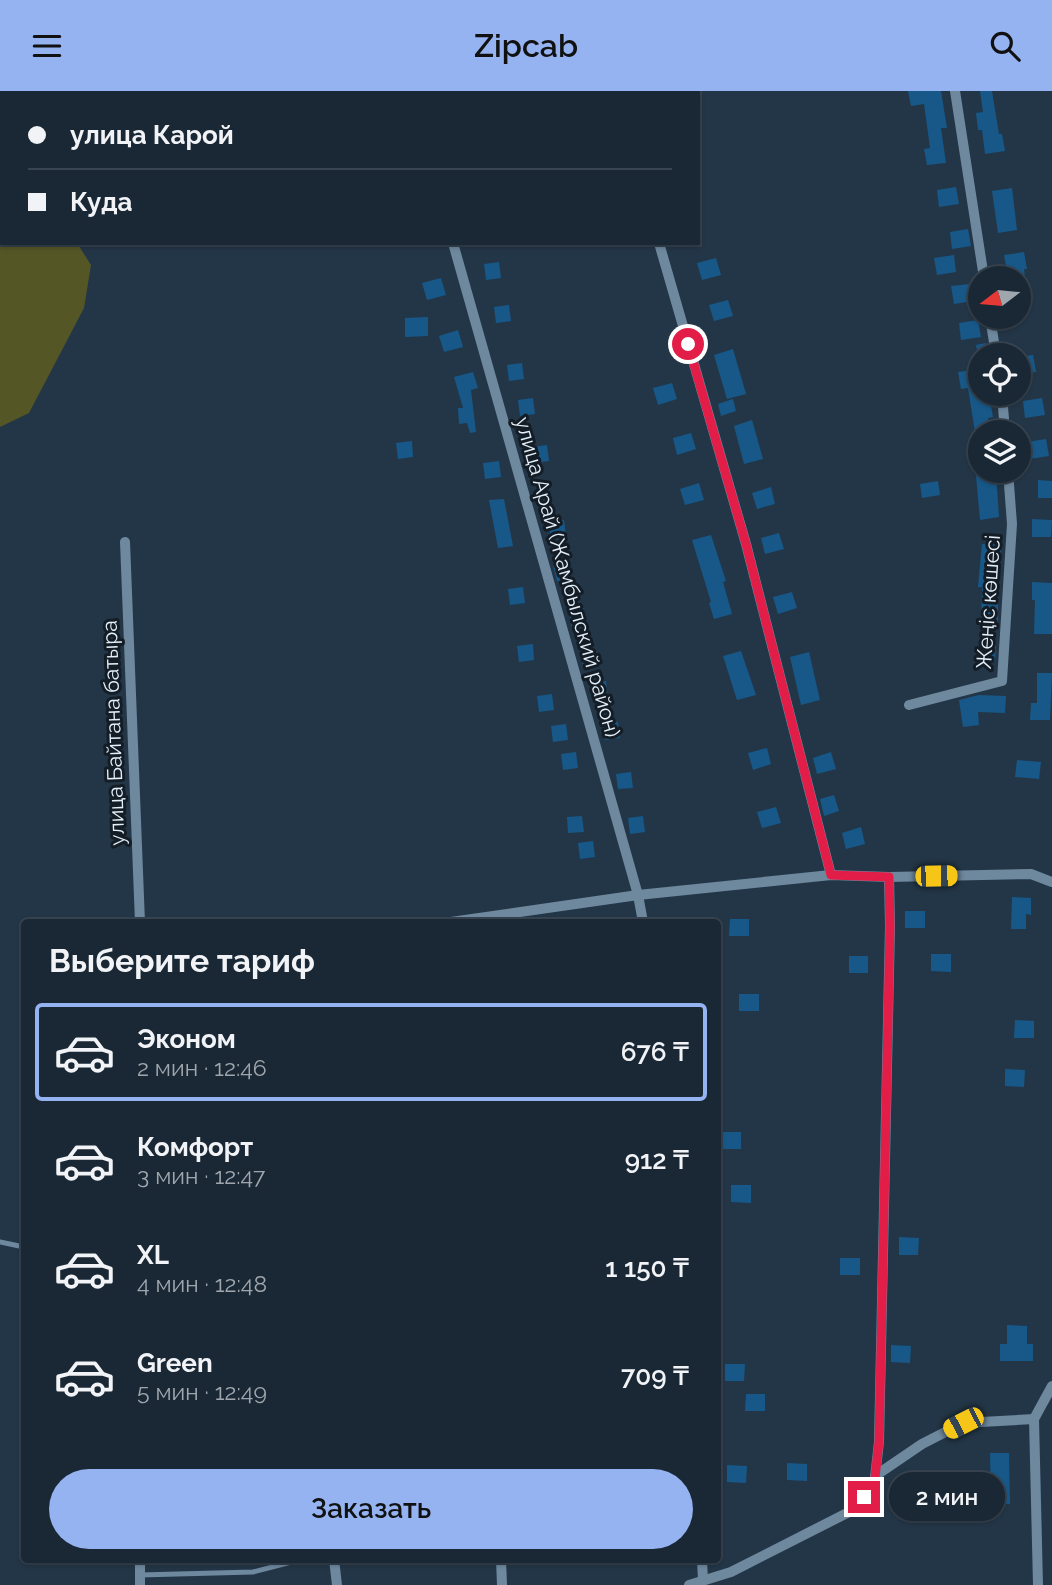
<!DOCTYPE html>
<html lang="ru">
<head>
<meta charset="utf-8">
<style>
	body { margin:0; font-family:Raleway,sans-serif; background:#273441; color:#f1f3f6; height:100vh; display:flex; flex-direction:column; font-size:26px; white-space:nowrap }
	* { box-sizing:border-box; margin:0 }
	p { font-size:23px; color:#9fa6ad }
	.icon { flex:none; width:38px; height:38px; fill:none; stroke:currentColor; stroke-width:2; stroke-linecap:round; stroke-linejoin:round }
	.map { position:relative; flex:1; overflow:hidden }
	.side { position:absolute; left:21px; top:828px; width:700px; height:644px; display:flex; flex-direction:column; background:#1a2835; border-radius:7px; box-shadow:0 2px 5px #0004,0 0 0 2px #384450 }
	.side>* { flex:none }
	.banner { position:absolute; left:0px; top:0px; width:700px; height:154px; box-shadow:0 2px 5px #0004,0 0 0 2px #384450; display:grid; align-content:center; height:154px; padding:0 28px; background:#1a2835 }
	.needle { width:46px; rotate:254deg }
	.buttons { position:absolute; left:968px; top:175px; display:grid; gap:14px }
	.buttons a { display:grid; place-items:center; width:63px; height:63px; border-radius:50%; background:#1a2835; box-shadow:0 2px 5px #0004,0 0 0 2px #384450; font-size:35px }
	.end { position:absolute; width:32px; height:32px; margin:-16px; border:9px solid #e11d48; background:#fff; box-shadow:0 0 0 4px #fff }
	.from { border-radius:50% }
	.bubble { position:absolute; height:49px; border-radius:24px; background:#1a2835; box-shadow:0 2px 5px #0004,0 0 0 2px #384450; font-size:23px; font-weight:600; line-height:49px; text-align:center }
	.car { position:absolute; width:21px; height:42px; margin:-21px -10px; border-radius:9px; box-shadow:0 0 5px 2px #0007; background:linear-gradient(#f5c518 24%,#345 0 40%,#f5c518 0 76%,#345 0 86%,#f5c518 0) }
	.banner b { display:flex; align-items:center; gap:24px; height:66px; font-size:26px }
	.banner b+b { border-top:2px solid #384450 }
	.banner i { width:18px; height:18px; background:#f1f3f6 }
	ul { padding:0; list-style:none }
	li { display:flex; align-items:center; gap:21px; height:98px; margin:0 14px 10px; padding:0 14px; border:4px solid transparent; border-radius:7px }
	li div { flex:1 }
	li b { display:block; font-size:26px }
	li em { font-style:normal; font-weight:600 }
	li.selected { border-color:#95b2f1 }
	li>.icon { width:63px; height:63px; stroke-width:1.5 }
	h2 { padding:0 28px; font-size:32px; line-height:84px }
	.button { display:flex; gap:14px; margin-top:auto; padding:14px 28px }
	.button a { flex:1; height:80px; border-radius:42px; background:#95b2f1; color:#111; font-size:28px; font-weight:600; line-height:80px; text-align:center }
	header { display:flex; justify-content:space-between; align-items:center; height:91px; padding:0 28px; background:#95b2f1; color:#111; font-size:32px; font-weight:600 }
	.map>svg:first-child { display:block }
	.green { fill:#545626 }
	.building { fill:#175888 }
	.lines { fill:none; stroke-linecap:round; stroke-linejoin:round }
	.lane { stroke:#6e889e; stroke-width:5 }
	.street { stroke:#6e889e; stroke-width:10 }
	.route { stroke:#e11d48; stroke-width:9 }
	.labels { text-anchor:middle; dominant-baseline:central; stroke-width:6; stroke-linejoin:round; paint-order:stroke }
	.street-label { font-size:21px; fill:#e3effa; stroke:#141d25 }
</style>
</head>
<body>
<header><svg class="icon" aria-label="menu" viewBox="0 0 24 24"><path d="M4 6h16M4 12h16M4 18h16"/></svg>Zipcab<svg class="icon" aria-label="search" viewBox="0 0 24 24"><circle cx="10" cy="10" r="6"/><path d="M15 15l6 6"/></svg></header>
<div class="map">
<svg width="1052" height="1494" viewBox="0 0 1052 1494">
	<rect width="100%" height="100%" fill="#233647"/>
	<polygon class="green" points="0,68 2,152 77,152 91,174 84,217 29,322 0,336"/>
	<g class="building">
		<polygon points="908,0 941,0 947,37 941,37 946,72 927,74 924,58 930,57 924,13 911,15"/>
		<polygon points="980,0 992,0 999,43 1002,43 1005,60 985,63 982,39 978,39 976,22 983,21"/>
		<polygon points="956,96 959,113 939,116 937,99"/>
		<polygon points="1012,97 1017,139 998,142 992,100"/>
		<polygon points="968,138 971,155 952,158 950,141"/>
		<polygon points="1024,161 1027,178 1024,178 1025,187 1008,187 1004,164"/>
		<polygon points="954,164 956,181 937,184 934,167"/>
		<polygon points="716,167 721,184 702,189 697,172"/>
		<polygon points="499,171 501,187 486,189 484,173"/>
		<polygon points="441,187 446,204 427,209 422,192"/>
		<polygon points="970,193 973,210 954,213 951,195"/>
		<polygon points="728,209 733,225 714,230 709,214"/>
		<polygon points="509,214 511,230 496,232 494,216"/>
		<polygon points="428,226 428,245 405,246 405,227"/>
		<polygon points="978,229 981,246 961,249 959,232"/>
		<polygon points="458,239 463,256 444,261 439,245"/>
		<polygon points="986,252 988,264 978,264 976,254"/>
		<polygon points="733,258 746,303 727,308 714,264"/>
		<polygon points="1033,264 1036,281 1018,283 1018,266"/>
		<polygon points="522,272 524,288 509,290 507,274"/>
		<polygon points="980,278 980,311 990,309 993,326 988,327 990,341 975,341 968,297 961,298 958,281"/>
		<polygon points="473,281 478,297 471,299 476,341 470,342 467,332 459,333 458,317 463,317 454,286"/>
		<polygon points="672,292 677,308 658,314 653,297"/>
		<polygon points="533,307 535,323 520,325 518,309"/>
		<polygon points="1042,307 1045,324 1025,327 1023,310"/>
		<polygon points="733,308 736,320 721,325 718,313"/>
		<polygon points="752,329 763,368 744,373 734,335"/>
		<polygon points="691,342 696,358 677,364 673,347"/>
		<polygon points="1046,348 1049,365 1029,368 1027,351"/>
		<polygon points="412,350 413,366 398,368 396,352"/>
		<polygon points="547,354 549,370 534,372 532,356"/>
		<polygon points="499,370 501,386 485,388 483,372"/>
		<polygon points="996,382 999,426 980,429 976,385"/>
		<polygon points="1038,389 1052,390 1052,407 1038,407"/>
		<polygon points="938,390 940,404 922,407 920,393"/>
		<polygon points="699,392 704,409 685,414 680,398"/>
		<polygon points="771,396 775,413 757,418 752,402"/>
		<polygon points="504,408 513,455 498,457 489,409"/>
		<polygon points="1032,428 1052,429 1051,446 1032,446"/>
		<polygon points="564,429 566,445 550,446 549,430"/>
		<polygon points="779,442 784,458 765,463 761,447"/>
		<polygon points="711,444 726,490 723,491 732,523 714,528 709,512 711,511 692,449"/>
		<polygon points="982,453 1001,454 1001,471 998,471 998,531 981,531 982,496 978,496"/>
		<polygon points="567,473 569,489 557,490 553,475"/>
		<polygon points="1032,491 1052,492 1052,543 1034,543 1035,509 1032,509"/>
		<polygon points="523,496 525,512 510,514 508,498"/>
		<polygon points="792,501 797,517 778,523 773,506"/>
		<polygon points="584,517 586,533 571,535 569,519"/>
		<polygon points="533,553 534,569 519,571 517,555"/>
		<polygon points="981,553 996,553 995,570 981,570"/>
		<polygon points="596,560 598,576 583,577 581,561"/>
		<polygon points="741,560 756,604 737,609 723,565"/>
		<polygon points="809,561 820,609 801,614 790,566"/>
		<polygon points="1037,582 1052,582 1050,629 1030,629 1031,612 1037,612"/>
		<polygon points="606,590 608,606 593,608 591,592"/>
		<polygon points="552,603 554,619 539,621 537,605"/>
		<polygon points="979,604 1006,605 1005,622 978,621 979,634 963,636 959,609"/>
		<polygon points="618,631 620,647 605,649 603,633"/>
		<polygon points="566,633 568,649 553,651 551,635"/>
		<polygon points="767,657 771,673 753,679 748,662"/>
		<polygon points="576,661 578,677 563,679 561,663"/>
		<polygon points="831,661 836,678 817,683 813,667"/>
		<polygon points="1017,669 1041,671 1039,688 1015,686"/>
		<polygon points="631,681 633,697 618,698 616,683"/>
		<polygon points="834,704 839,720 824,725 820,708"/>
		<polygon points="776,716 781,732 762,737 757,721"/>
		<polygon points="582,725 584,741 568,742 567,726"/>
		<polygon points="643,725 645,741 630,743 628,727"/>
		<polygon points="861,736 865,753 846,758 842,742"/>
		<polygon points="593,750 595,766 580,768 578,752"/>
		<polygon points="1012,806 1031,807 1031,824 1026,823 1026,838 1011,838"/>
		<rect x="905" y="820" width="20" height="17"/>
		<polygon points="730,828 749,828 749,845 729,845"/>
		<polygon points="931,863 951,863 951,881 931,880"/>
		<rect x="849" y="865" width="19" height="17"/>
		<rect x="739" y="903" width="20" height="17"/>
		<polygon points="1015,929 1034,930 1034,947 1014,947"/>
		<polygon points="1005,978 1025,979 1024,996 1005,995"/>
		<rect x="721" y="1041" width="20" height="17"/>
		<polygon points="731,1094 751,1094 751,1112 731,1111"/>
		<polygon points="899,1146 919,1147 918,1164 899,1164"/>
		<rect x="840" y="1167" width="20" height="17"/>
		<polygon points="1007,1234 1027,1235 1027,1253 1033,1253 1033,1270 1000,1270 1000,1253 1007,1253"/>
		<polygon points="891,1254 911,1255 910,1272 891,1271"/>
		<polygon points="725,1273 745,1273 744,1290 725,1290"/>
		<polygon points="746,1303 765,1303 765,1320 745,1320"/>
		<polygon points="990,1362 1009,1362 1010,1413 991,1413"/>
		<polygon points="787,1372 807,1373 807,1390 787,1389"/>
		<polygon points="727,1374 747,1375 746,1392 727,1391"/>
	</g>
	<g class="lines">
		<g class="lane">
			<polyline points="113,0 113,2"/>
			<polyline points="0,1151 24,1156"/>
			<polyline points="140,1484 253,1481 303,1468"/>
		</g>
		<g class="street">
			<polyline points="614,0 615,2"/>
			<polyline points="955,0 984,187"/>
			<polyline points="588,2 596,0"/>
			<polyline points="453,152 638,804 643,831"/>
			<polyline points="659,152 746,453 831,784"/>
			<polyline points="990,226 996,264"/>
			<polyline points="1002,303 1005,341"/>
			<polyline points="125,451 140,831"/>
			<polyline points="909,614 1002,590 1012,433 1008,380"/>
			<polyline points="451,831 638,804 831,784 889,786 1031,783 1052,791"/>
			<polyline points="875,1385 922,1353 963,1332 1034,1328"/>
			<polyline points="334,1468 337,1494"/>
			<polyline points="501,1468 502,1494"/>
			<polyline points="702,1468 703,1490"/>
			<polyline points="140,1494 140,1468"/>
			<polyline points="689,1494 731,1481 855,1418 874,1395 879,1351 890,835 889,786"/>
			<polyline points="1038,1494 1034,1328 1052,1295"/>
		</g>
	</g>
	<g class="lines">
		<polyline class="route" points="688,253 746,453 831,784 889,786 890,835 879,1351 874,1395 864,1406"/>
	</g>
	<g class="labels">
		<g class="street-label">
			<text transform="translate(568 486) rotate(74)">улица Арай (Жамбылский район)</text>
			<text transform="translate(988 511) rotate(-86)">Жеңіс көшесі</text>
			<text transform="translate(113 642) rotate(-92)">улица Байтана батыра</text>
		</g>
	</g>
</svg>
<div class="buttons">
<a><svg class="needle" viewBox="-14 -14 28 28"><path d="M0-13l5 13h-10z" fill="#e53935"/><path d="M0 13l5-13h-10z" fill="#9fa6ad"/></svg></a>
<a><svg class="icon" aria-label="locate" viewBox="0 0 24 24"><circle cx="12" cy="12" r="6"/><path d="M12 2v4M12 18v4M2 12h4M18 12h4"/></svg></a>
<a><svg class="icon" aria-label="layers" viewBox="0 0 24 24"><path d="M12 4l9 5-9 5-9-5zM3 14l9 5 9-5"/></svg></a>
</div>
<i class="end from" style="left:688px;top:253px"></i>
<i class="end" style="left:864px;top:1406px"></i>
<div class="bubble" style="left:889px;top:1381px;width:116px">2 мин</div>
<i class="car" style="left:936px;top:785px;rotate:89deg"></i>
<i class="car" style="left:963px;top:1332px;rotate:243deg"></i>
<div class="banner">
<b><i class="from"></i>улица Карой</b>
<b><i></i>Куда</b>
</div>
<section class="side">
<h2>Выберите тариф</h2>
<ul>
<li class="selected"><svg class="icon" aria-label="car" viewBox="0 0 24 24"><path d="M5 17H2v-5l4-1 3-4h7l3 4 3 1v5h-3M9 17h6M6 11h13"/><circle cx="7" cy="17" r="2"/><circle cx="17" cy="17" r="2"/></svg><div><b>Эконом</b><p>2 мин · 12:46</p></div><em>676 ₸</em></li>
<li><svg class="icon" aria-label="car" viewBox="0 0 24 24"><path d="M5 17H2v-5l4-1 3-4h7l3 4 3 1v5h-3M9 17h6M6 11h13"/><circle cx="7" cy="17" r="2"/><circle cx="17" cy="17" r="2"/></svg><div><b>Комфорт</b><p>3 мин · 12:47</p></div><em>912 ₸</em></li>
<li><svg class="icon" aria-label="car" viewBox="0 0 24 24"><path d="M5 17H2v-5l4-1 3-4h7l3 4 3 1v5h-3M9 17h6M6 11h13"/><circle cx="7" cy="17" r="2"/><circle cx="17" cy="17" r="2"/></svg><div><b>XL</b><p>4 мин · 12:48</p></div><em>1 150 ₸</em></li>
<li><svg class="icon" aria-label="car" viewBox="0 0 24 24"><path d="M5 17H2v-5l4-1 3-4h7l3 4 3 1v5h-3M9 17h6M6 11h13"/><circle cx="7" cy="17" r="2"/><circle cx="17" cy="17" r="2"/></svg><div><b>Green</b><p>5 мин · 12:49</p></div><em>709 ₸</em></li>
</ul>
<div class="button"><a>Заказать</a></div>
</section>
</div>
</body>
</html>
